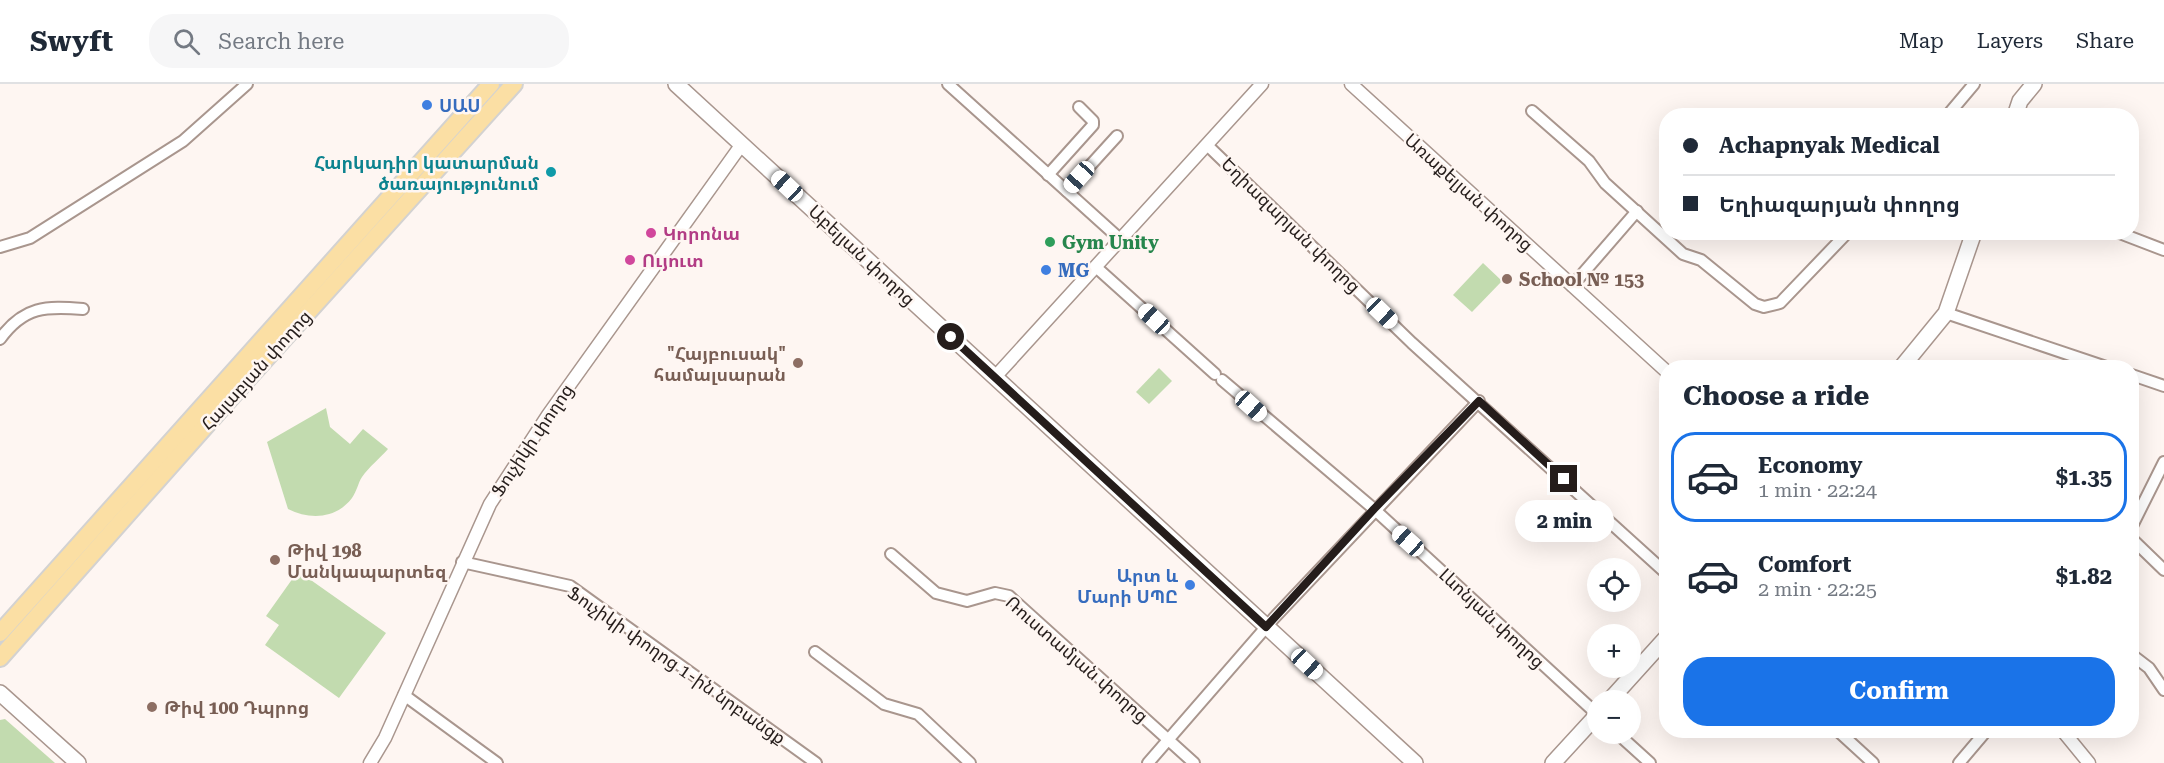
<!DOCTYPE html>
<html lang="en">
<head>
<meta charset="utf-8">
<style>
	body { margin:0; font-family:"Roboto Serif","Noto Sans Armenian",serif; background:#f6f6f7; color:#1f2937; height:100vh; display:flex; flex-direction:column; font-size:22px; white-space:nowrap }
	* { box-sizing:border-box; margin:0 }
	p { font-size:20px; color:#747a83 }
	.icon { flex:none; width:33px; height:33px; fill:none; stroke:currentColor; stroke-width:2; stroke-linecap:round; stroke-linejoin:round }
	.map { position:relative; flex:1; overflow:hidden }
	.details { position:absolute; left:1659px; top:276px; width:480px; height:378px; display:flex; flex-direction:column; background:#fff; border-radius:24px; box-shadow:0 6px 24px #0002 }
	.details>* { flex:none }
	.guide { position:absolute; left:1659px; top:24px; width:480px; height:132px; border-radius:24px; box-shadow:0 6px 24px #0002; display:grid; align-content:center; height:132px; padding:0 24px; background:#fff }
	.controls { position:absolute; left:1587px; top:474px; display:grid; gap:12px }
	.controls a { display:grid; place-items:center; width:54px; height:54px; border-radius:50%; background:#fff; box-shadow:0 6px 24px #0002; font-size:30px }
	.end { position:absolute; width:27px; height:27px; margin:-14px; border:8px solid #251d1b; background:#fff; box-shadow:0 0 0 3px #fff }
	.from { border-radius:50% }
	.bubble { position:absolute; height:42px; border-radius:21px; background:#fff; box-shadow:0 6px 24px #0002; font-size:20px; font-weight:700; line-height:42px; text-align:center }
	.car { position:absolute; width:18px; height:36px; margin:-18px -9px; border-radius:8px; box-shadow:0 0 4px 2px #0007; background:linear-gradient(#fff 24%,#345 0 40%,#fff 0 76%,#345 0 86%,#fff 0) }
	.guide b { display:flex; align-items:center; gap:21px; height:57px; font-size:22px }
	.guide b+b { border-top:2px solid #e0e1e3 }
	.guide i { width:15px; height:15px; background:#1f2937 }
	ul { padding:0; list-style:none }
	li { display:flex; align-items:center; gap:18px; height:90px; margin:0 12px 9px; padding:0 12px; border:3px solid transparent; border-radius:24px }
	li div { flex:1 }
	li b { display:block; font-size:22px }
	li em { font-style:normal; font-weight:700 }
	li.selected { border-color:#1a73e8 }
	li>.icon { width:54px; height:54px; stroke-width:1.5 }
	h2 { padding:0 24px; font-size:27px; line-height:72px }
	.button { display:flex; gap:12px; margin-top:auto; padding:12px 24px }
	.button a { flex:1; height:69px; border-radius:24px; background:#1a73e8; color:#fff; font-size:24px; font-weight:700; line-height:69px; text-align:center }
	header { display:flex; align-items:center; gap:36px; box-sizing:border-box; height:84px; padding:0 30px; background:#fff; border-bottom:2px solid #e0e1e3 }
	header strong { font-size:28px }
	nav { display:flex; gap:33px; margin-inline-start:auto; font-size:21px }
	.search { width:420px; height:54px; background:#f6f6f7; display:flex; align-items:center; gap:15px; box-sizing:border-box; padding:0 21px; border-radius:24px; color:#747a83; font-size:22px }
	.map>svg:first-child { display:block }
	.green { fill:#c2dbaf }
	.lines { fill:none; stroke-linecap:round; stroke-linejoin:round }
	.minor-casing { stroke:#a9968e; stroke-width:14 }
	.tertiary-casing { stroke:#a9968e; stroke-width:15 }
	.secondary-casing { stroke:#a9968e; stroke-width:18 }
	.primary-casing { stroke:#d3d2d1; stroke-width:20 }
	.minor { stroke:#fff; stroke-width:10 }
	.tertiary { stroke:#fff; stroke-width:12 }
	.secondary { stroke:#fff; stroke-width:15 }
	.primary { stroke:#fbdfa4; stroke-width:16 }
	.route { stroke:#251d1b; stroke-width:8 }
	.shop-dot { fill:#3f7fe0; stroke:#fef6f2; stroke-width:2 }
	.culture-dot { fill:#0f9aa8; stroke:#fef6f2; stroke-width:2 }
	.hotel-dot { fill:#d1479c; stroke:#fef6f2; stroke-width:2 }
	.leisure-dot { fill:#2e9e5b; stroke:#fef6f2; stroke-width:2 }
	.education-dot { fill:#8d6e63; stroke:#fef6f2; stroke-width:2 }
	.labels { text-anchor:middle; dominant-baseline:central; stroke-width:5; stroke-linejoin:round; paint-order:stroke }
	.shop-label { font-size:18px; font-weight:bold; fill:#366cbe; stroke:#fef6f2; text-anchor:start }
	.culture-label { font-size:18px; font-weight:bold; fill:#0d838f; stroke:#fef6f2; text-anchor:end }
	.street-label { font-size:18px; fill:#251d1b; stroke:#fef6f2 }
	.hotel-label { font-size:18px; font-weight:bold; fill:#b23c85; stroke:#fef6f2; text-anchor:start }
	.leisure-label { font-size:18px; font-weight:bold; fill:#27864d; stroke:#fef6f2; text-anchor:start }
	.education-label { font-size:18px; font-weight:bold; fill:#785e54; stroke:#fef6f2; text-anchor:start }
</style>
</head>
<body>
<header>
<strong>Swyft</strong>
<div class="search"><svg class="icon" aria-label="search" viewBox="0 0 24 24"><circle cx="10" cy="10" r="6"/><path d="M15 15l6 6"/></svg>Search here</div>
<nav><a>Map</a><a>Layers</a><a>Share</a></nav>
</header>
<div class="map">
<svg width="2164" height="679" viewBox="0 0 2164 679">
	<rect width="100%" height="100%" fill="#fef6f2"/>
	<g class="green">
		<polygon points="1483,179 1502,197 1472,228 1453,211"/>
		<polygon points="1159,284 1172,297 1149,320 1136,308"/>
		<path d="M326,324l4,19 20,17 13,-15 25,20c-8,9 -19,18 -26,28 -4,6 -5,14 -10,21 -16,21 -42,22 -64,11l-21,-67z"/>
		<polygon points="298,487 386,549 339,614 265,561 279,541 266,532"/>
		<polygon points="5,635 55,679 0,679 0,636"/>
	</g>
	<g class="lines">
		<defs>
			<g id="minor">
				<polyline points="948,0 1121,156"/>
				<polyline points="1532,27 1589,77 1605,99 1683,170 1701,176 1755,220 1764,223 1780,219 1848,148"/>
				<polyline points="1947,32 1974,0"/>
				<polyline points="1207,61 1412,259 1666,489"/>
				<polyline points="1048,91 1093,41 1093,37 1079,23"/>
				<polyline points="1067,107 1117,52"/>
				<polyline points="2117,148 2164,166"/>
				<polyline points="0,163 30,154 183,57 247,0"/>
				<polyline points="1097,184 1215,290"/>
				<polyline points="1572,202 1637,127"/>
				<polyline points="1946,229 2109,284"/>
				<path d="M0,255c24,-33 46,-33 83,-30"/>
				<polyline points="2132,291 2164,302"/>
				<polyline points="1222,296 1374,425 1598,631"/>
				<polyline points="2132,442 2164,378"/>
				<polyline points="2132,455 2164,486"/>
				<polyline points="891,470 936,509 967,517 995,509 1009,512 1194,679"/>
				<polyline points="462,478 570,502 816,679"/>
				<polyline points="815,568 884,620 918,630 970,679"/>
				<polyline points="2132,571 2149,584 2164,606"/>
				<polyline points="404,611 497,679"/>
				<polyline points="1837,646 1873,679"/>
				<polyline points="1618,650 1650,679"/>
				<polyline points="1148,679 1274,534 1479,317"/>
				<polyline points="1959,679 1987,646"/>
			</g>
			<g id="tertiary">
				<polyline points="1351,0 1666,287"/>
				<polyline points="995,293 1262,0"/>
				<polyline points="2062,646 2089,679"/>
				<polyline points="370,679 385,654 490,420 548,331 742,60"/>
			</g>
			<g id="secondary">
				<polyline points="676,0 1415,679"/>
				<polyline points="2015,32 2020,17 2034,0"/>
				<polyline points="1901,284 1946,229 1974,148"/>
				<polyline points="0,609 78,679"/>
				<polyline points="1610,616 1666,554"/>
				<polyline points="1553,679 1598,630"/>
			</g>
			<g id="primary">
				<polyline points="0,549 491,0"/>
				<polyline points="0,574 225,320 514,0"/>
			</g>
		</defs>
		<use href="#minor" class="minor-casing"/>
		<use href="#tertiary" class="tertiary-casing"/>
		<use href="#secondary" class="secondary-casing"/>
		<use href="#primary" class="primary-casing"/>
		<use href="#minor" class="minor"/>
		<use href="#tertiary" class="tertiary"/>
		<use href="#secondary" class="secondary"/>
		<use href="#primary" class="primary"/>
	</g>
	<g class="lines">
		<polyline class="route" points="951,253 1266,543 1374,425 1479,317 1564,395"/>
	</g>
	<g class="shop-dot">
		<circle cx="427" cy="21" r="6"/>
		<circle cx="1046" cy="186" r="6"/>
		<circle cx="1190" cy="501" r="6"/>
	</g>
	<circle class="culture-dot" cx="551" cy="88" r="6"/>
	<g class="hotel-dot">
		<circle cx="651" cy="149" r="6"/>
		<circle cx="630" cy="176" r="6"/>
	</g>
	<circle class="leisure-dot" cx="1050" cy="158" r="6"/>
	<g class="education-dot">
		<circle cx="1507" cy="195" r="6"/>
		<circle cx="798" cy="279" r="6"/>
		<circle cx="275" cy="476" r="6"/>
		<circle cx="152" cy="623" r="6"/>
	</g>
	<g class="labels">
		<g class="shop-label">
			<text x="439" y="21">ՍԱՍ</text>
			<text x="1058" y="186">MG</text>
			<text x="1178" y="491" text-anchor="end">Արտ և<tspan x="1178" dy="21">Մարի ՍՊԸ</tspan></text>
		</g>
		<g class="culture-label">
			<text x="539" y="78">Հարկադիր կատարման<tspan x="539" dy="21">ծառայությունում</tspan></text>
		</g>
		<g class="street-label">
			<text transform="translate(1469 108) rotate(42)">Առաքելյան փողոց</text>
			<text transform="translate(1291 141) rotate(44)">Եղիազարյան փողոց</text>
			<text transform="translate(862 171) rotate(43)">Աբելյան փողոց</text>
			<text transform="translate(256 286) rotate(-48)">Հալաբյան փողոց</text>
			<text transform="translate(532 356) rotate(-56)">Ֆուչիկի փողոց</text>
			<text transform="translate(1492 534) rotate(43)">Լևոնյան փողոց</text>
			<text transform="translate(1077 575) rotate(41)">Ռուստամյան փողոց</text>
			<text transform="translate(677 581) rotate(35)">Ֆուչիկի փողոց 1-ին նրբանցք</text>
		</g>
		<g class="hotel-label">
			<text x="663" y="149">Կորոնա</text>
			<text x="642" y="176">Ույուտ</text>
		</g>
		<g class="leisure-label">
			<text x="1062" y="158">Gym Unity</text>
		</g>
		<g class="education-label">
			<text x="1519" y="195">School № 153</text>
			<text x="786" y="269" text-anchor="end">"Հայբուսակ"<tspan x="786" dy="21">համալսարան</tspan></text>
			<text x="287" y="466">Թիվ 198<tspan x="287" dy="21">Մանկապարտեզ</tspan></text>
			<text x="164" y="623">Թիվ 100 Դպրոց</text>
		</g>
	</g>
</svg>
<div class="controls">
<a><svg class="icon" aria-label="locate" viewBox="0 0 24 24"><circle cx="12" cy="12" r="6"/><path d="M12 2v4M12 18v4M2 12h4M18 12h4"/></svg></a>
<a>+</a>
<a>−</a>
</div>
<i class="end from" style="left:951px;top:253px"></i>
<i class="end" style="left:1564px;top:395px"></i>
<div class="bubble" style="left:1515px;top:416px;width:99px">2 min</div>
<i class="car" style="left:1079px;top:93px;rotate:222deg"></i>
<i class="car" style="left:787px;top:102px;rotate:313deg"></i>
<i class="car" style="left:1382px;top:229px;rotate:134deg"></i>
<i class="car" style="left:1154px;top:235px;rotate:313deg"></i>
<i class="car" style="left:1251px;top:322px;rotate:132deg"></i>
<i class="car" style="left:1408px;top:457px;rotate:312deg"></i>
<i class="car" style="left:1307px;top:580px;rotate:133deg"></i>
<div class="guide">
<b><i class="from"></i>Achapnyak Medical</b>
<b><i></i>Եղիազարյան փողոց</b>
</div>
<section class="details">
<h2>Choose a ride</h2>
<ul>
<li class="selected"><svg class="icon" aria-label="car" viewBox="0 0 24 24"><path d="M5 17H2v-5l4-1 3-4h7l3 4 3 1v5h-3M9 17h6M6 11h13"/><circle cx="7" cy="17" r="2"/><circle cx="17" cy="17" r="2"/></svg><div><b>Economy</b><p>1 min · 22:24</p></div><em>$1.35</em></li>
<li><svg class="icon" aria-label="car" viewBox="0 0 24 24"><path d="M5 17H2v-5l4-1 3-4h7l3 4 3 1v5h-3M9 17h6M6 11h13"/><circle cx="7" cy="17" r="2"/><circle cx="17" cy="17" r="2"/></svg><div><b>Comfort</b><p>2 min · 22:25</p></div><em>$1.82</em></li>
</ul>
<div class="button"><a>Confirm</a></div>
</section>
</div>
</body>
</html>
